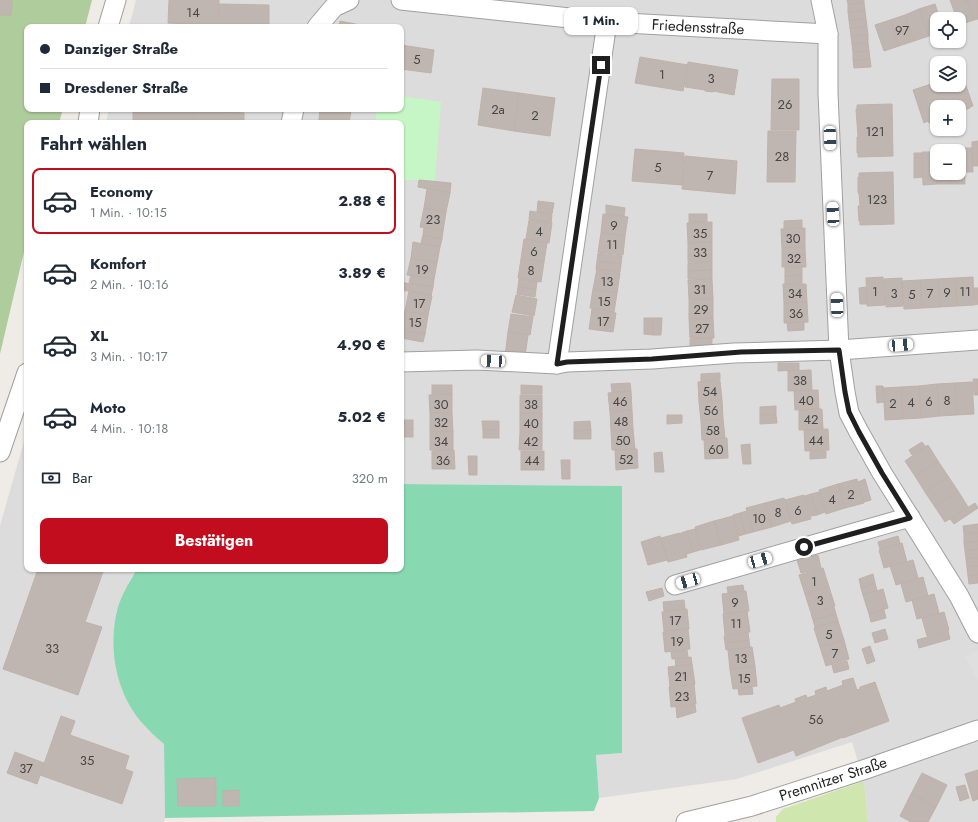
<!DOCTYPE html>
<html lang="de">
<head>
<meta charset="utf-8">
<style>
	body { margin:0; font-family:Jost,sans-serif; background:#f2f2f3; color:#1f2937; height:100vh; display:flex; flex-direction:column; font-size:15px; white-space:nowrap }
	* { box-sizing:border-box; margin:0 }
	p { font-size:13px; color:#747a83 }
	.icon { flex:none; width:22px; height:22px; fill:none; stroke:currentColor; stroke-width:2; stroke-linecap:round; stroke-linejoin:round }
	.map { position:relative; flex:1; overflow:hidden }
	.side { position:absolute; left:24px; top:120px; width:380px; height:452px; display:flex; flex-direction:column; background:#fff; border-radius:8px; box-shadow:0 1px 3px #0004 }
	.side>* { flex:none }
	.banner { position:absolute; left:24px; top:24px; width:380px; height:88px; border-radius:8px; box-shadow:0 1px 3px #0004; display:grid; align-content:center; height:88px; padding:0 16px; background:#fff }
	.buttons { position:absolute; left:930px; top:12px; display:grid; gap:8px }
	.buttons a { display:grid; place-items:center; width:36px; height:36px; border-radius:8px; background:#fff; box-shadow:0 1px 3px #0004; font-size:20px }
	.end { position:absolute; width:18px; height:18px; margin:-9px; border:5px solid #1f1f1f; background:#fff; box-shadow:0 0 0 2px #fff }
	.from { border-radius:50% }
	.bubble { position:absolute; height:28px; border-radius:8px; background:#fff; box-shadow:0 1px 3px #0004; font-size:13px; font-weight:700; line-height:28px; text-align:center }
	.car { position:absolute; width:12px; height:24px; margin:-12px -6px; border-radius:5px; box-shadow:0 0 3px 1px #0007; background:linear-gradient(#fff 24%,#345 0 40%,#fff 0 76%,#345 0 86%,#fff 0) }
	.banner b { display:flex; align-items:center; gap:14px; height:38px; font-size:15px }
	.banner b+b { border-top:1px solid #e0e1e3 }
	.banner i { width:10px; height:10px; background:#1f2937 }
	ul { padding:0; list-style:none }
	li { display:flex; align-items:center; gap:12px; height:66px; margin:0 8px 6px; padding:0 8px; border:2px solid transparent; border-radius:8px }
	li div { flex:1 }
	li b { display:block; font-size:15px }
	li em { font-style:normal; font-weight:700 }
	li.active { border-color:#c10d1e }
	li>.icon { width:36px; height:36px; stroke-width:1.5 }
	h2 { padding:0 16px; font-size:18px; line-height:48px }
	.pay { display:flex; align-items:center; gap:10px; height:44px; padding:0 16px; font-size:15px }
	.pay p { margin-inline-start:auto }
	.cta { display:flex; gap:8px; margin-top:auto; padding:8px 16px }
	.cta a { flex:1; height:46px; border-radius:8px; background:#c10d1e; color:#fff; font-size:16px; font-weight:700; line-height:46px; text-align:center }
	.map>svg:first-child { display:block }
	.residential { fill:#dddcdc; fill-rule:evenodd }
	.grass { fill:#cfe6af }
	.forest { fill:#afcc9d }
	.park { fill:#c6f6c5 }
	.pitch { fill:#88d9b2 }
	.parking { fill:#dfdfdf }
	.building { fill:#bfb6b2; stroke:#c0b1a9 }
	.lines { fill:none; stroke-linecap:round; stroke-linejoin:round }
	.minor-casing { stroke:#a0a0a0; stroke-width:21 }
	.minor { stroke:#fff; stroke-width:19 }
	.route { stroke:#1f1f1f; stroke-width:5 }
	.labels { text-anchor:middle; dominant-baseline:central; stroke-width:3.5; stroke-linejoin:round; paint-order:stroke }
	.number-label { font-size:13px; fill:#474544 }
	.street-label { font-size:15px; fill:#1f1f1f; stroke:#fff }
</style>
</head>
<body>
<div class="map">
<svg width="978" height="822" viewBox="0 0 978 822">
	<rect width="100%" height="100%" fill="#efebe6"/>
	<g class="residential">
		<path d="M136,0h842v822h-110l-4,-41 -12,-39 -115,37 -138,19 -3,-43 26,-2v-267l-221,-2v-361h-295l3,-14h292v-82h-272zM937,19h22v22h-22zM937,63h22v22h-22zM937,107h22v22h-22zM937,151h22v22h-22z"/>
		<polygon points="27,431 27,569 137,569 128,583 143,724 154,735 164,744 165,818 164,822 0,822 0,526"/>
	</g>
	<polygon class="grass" points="864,781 868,822 776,822 776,817 783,809"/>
	<polygon class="forest" points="0,0 92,0 85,27 27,27 27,109 63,109 59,123 27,123 27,239 0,354"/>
	<polygon class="park" points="401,96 441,102 435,180 401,180 401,123 375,123 377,109 401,109"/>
	<path class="pitch" d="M401,484l221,2v267l-26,2 3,43 -5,13 -429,7 -1,-74c-7,-6 -14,-12 -20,-19 -28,-30 -37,-78 -26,-118 4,-13 12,-26 19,-38h264z"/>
	<polygon class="parking" points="977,650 978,652 978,680 965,657"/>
	<g class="building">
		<polygon points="0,0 12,0 11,15 0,15"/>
		<polygon points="169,0 219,0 218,25 168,23"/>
		<polygon points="847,0 864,0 864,3 848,4"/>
		<polygon points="950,0 967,0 974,20 959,25 959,19 957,19"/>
		<polygon points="967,0 978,0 978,19 974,20"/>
		<polygon points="864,3 865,11 848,12 848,4"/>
		<polygon points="219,4 269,5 269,27 219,27"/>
		<polygon points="935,4 940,19 937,19 937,33 929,36 919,9"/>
		<polygon points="919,9 929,36 914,41 905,15"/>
		<polygon points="865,11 866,19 849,20 848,12"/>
		<polygon points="905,15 914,41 899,46 890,20"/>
		<polygon points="866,19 867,27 850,28 849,20"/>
		<polygon points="890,20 899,46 884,51 875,25"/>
		<polygon points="340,21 370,27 339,27"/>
		<polygon points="867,27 868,35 851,36 850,28"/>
		<polygon points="868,35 868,43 852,44 851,36"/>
		<polygon points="868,43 869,51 853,52 852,44"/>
		<polygon points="401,45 434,50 431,73 401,69"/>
		<polygon points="869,51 870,59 853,60 853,52"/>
		<polygon points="640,57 688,65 683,91 635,83"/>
		<polygon points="870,59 871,67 854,68 853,60"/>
		<polygon points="688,62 738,70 734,95 713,91 713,92 705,91 705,90 685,87"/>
		<polygon points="962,74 973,106 970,107 970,108 959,112 959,107 937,107 937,120 929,123 928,121 924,123 913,90 937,82 937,85 959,85 959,75"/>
		<polygon points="772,79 799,79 799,130 771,130"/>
		<polygon points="483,88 519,93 514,131 478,125"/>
		<polygon points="519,93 555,98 550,136 514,131"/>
		<polygon points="892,104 893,156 858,157 858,153 857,153 857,137 858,137 856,109 857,109 857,105"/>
		<polygon points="133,109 194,109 193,123 133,123"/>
		<polygon points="320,109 339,109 351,111 349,123 339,123 319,120"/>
		<polygon points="194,110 244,113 244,123 194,123"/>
		<polygon points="768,131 796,131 795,182 767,182"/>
		<polygon points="978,141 978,166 972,166 972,142"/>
		<polygon points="963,148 972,148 973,172 965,172"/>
		<polygon points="635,149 684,153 682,185 632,181"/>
		<polygon points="950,151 964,151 965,184 951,184 950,173 959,173 959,151"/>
		<polygon points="922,152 936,152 937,184 923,185"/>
		<polygon points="936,152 937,152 937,173 950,173 951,184 937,184"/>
		<polygon points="914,153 922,153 923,177 914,178"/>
		<polygon points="685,156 737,161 735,194 682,189"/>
		<polygon points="893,172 894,224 860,225 860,221 859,221 858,206 860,206 859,193 858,193 858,177 859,177 859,173"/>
		<polygon points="419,180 451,183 450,193 418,187"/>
		<polygon points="427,189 450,193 446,212 424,208"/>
		<polygon points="538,201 554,203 552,214 537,212"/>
		<polygon points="606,205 625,208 624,216 606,214"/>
		<polygon points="424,208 446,212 443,231 420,227"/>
		<polygon points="530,211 552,215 551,223 529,219"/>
		<polygon points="603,214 628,217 625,236 601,233"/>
		<rect x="689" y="214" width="18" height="8"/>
		<polygon points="529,220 552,223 549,243 526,239"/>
		<polygon points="802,220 802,228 784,229 784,221"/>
		<polygon points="712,222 712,242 688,243 687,223"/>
		<polygon points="424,227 443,231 442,239 423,235"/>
		<polygon points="805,228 805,248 782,248 781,229"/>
		<polygon points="601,233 625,236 623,255 598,252"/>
		<polygon points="423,235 442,239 440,247 421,243"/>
		<polygon points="524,239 547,243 544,262 521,259"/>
		<polygon points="413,242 440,247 437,263 411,258"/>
		<polygon points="712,242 712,262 688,262 688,243"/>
		<polygon points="782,248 805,248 806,267 782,267"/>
		<polygon points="598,253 622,256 621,264 597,261"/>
		<polygon points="411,258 437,263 434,279 407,275"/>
		<polygon points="521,259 544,262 541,282 518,278"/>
		<polygon points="597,261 621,264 620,272 596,269"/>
		<polygon points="712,262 712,270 688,271 688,263"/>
		<polygon points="785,267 802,267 802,275 785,276"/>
		<polygon points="597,269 620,273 617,293 593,289"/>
		<polygon points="712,270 712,279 688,279 688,271"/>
		<polygon points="411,275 434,279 433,287 409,283"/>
		<polygon points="802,275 802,283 785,284 785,276"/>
		<polygon points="883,277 885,305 867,306 866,278"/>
		<polygon points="973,277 974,305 957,306 955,278"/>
		<polygon points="902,278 903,306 886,307 884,279"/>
		<polygon points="955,278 957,306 940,307 938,279"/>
		<polygon points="519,279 537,282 536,289 518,287"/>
		<polygon points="712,279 713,299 689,299 688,280"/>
		<polygon points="938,279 940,307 922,308 920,280"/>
		<polygon points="920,280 922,308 904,309 902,281"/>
		<polygon points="401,282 410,284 409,291 401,290"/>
		<polygon points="410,284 433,287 431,296 409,291"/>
		<polygon points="783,284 806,284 807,302 784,303"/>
		<polygon points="518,287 536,289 535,297 517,294"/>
		<polygon points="866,287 867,304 860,304 859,288"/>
		<polygon points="974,288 978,288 978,304 975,305"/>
		<polygon points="593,289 617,293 614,312 590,308"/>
		<polygon points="409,291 432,296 428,315 405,311"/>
		<polygon points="516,295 537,299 534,316 512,312"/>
		<polygon points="689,299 713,299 713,318 689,319"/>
		<polygon points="807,302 808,322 784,323 784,303"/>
		<polygon points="592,309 616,313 613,332 589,329"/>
		<polygon points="405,311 428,315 425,334 402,330"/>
		<polygon points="511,314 533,317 530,335 508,332"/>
		<polygon points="644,318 653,318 653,335 644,334"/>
		<polygon points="653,318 662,318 661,335 653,335"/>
		<polygon points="713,318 714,338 690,338 689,319"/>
		<polygon points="804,322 804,330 788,331 787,323"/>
		<polygon points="402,330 425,334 423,342 401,338"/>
		<polygon points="508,332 528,335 525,356 505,356"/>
		<polygon points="712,338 712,349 690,349 690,339"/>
		<polygon points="778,363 799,363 799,370 778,371"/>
		<polygon points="811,370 812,390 788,391 788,371"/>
		<polygon points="720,373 720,380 701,382 701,374"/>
		<polygon points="973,379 978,379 978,395 974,395"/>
		<polygon points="720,381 722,400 699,402 698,382"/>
		<polygon points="972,382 974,414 956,415 955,383"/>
		<polygon points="630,383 631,391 612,392 611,384"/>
		<polygon points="955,383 956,415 939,416 937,384"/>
		<polygon points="937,384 939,416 921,418 919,386"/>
		<rect x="432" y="385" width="20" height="9"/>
		<polygon points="521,385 542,386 542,394 521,394"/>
		<polygon points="876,386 883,386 884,402 877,403"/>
		<polygon points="919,386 921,418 903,419 901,387"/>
		<polygon points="901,387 903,419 885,420 883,388"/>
		<polygon points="818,390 819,409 795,410 794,391"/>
		<polygon points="631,391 632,410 610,412 608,393"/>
		<polygon points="452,394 452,413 430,413 429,395"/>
		<polygon points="520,395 542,395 542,414 520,413"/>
		<polygon points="722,400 723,419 701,421 699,402"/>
		<polygon points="776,406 776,415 760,415 760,407"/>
		<polygon points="822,409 823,429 799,430 799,410"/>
		<polygon points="632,410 633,429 611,431 610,412"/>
		<polygon points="430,413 452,413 453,432 430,432"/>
		<polygon points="520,413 542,414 542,432 520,432"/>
		<polygon points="667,415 682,415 682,423 667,424"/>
		<polygon points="760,415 776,415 777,423 760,424"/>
		<polygon points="723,419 725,438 702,440 701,421"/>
		<rect x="401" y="420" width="12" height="9"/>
		<polygon points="482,421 499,421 499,430 483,430"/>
		<polygon points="590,421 591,430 574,431 574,422"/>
		<rect x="401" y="429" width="12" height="8"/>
		<polygon points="633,429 635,449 612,450 611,431"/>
		<polygon points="828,429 829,450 805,451 804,430"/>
		<rect x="483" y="430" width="16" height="8"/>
		<polygon points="591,430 591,439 574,439 574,431"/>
		<rect x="430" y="432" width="23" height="18"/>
		<polygon points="520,432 542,432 542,450 519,450"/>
		<polygon points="727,438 728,458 705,459 704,440"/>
		<polygon points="922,442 926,447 912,455 909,450"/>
		<polygon points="750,444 751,464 743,464 741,445"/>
		<polygon points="928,445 938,461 915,476 905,461"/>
		<polygon points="637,449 638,468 616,470 615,450"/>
		<polygon points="454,450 455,469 432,469 432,451"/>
		<rect x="521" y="451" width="23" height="19"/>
		<polygon points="810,451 826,451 826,458 810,459"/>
		<polygon points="662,452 664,472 655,472 654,453"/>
		<polygon points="468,456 477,456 477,475 469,475"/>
		<polygon points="561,460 570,460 570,479 562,479"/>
		<polygon points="938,461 948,476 925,492 915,476"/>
		<polygon points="948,476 958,491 935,507 925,492"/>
		<polygon points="857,479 864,503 845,508 838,484"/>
		<polygon points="865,479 871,500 864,502 858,482"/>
		<polygon points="838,484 845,508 826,514 819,490"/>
		<polygon points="958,491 968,507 945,522 935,507"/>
		<polygon points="819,492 825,512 817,515 811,494"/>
		<polygon points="811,494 817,515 811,516 805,496"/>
		<polygon points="804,495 811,519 792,524 785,500"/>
		<polygon points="784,498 791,521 772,527 765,503"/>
		<polygon points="765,503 772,527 753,532 746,508"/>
		<polygon points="975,503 978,508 954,524 950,519"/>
		<polygon points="747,511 753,532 745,534 740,513"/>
		<polygon points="740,513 745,534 739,536 733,515"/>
		<polygon points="733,516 739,540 721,545 714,521"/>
		<polygon points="714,521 721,545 701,550 695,527"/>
		<polygon points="978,524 978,533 964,534 963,526"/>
		<polygon points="695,529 700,550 693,552 687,531"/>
		<polygon points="687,531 693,552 687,554 681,533"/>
		<polygon points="680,533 687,557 668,562 661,538"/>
		<polygon points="978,533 978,541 964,543 964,534"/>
		<polygon points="660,536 667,560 648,565 641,542"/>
		<polygon points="898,536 900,543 880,549 878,542"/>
		<polygon points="978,541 978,549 965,551 964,543"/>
		<polygon points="902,543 907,562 884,568 879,550"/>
		<polygon points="978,549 978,558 966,559 965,551"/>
		<polygon points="818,555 821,568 801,573 797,560"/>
		<polygon points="978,558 978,566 967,567 966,559"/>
		<polygon points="913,560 918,578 896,585 890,566"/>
		<polygon points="978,566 978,575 968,576 967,567"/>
		<polygon points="823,568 829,587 805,594 799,575"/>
		<polygon points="38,569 104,569 85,622 102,627 78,695 3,669"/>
		<polygon points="873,574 875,583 861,588 859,579"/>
		<polygon points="978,575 978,583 969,584 968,576"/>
		<polygon points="923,577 928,596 906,602 901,584"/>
		<polygon points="875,583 877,591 863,595 861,588"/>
		<polygon points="743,585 744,591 728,593 727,587"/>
		<polygon points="829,587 835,606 811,613 805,594"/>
		<polygon points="662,588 664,596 649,601 646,592"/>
		<polygon points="883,589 888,608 869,614 863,595"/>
		<polygon points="746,591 749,611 724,614 722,594"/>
		<polygon points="934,594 939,613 917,619 912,600"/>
		<polygon points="684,600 685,609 664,611 663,602"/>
		<polygon points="834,607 836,614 813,620 811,614"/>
		<polygon points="687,609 689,629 664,631 662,612"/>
		<polygon points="884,610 886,618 871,622 869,614"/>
		<polygon points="747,611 750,632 725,635 723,614"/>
		<polygon points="944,612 949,630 927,636 922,618"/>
		<polygon points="836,614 838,621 815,627 813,620"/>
		<polygon points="838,621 844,640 820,647 814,628"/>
		<polygon points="688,629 690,649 665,652 663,632"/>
		<polygon points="885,629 888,639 875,643 872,633"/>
		<polygon points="948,631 950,639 919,648 917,640"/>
		<polygon points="748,633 749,640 725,643 724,636"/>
		<polygon points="749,640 750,647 726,650 725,643"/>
		<polygon points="844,640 849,659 826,666 820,647"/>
		<polygon points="870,646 875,661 867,664 862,649"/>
		<polygon points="752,647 755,666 730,670 728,650"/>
		<polygon points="687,650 688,657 672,659 671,652"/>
		<polygon points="691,657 692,664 676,666 675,659"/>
		<polygon points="847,661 849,669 834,673 832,665"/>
		<polygon points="692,664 695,684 670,687 668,667"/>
		<polygon points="755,666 757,686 733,689 730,670"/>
		<polygon points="853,678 857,690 860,689 860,687 875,682 889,721 843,738 843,737 796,756 794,750 758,763 742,718 779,705 780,708 796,702 795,699 806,695 807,698 816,695 815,691 826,687 827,691 843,685 842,681"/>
		<polygon points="694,684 696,704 671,707 669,687"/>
		<polygon points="752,687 753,694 739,695 738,689"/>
		<polygon points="695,705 696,712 677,718 676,707"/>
		<polygon points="61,716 75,721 70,735 129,756 125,769 133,772 122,804 40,775"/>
		<polygon points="15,752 44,763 37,784 7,773"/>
		<polygon points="978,770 978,799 973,801 965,774"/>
		<polygon points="922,773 947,785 936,807 911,794"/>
		<polygon points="216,778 216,806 178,806 177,779"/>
		<polygon points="965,785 969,798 960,801 956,787"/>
		<polygon points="239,790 239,806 223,806 223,791"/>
		<polygon points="911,794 936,807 928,822 911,822 900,816"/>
	</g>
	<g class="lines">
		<defs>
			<g id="minor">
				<polyline points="401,0 607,22 828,34"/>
				<polyline points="821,0 828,34 828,93 839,350 845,392 849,413 859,432 882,473 959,596 978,633"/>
				<polyline points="108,27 116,0"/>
				<polyline points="317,27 334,7 349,0"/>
				<polyline points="88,123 90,109"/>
				<polyline points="291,123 294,109"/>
				<polyline points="401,362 477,360 557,364 567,362 652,359 734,353 839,350 978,340"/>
				<polyline points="557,364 607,22"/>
				<polyline points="0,452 27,373"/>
				<polyline points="675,585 833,539 910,517"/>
				<polyline points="686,822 752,806 866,769 978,730"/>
			</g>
		</defs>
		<use href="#minor" class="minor-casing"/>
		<use href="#minor" class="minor"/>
	</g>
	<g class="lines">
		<polyline class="route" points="601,65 557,364 567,362 652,359 741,352 839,350 845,392 849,412 859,432 882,473 910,518 804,547"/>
	</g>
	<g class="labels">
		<g class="number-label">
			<text x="193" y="12">14</text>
			<text x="902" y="30">97</text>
			<text x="417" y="59">5</text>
			<text x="662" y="74">1</text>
			<text x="711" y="78">3</text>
			<text x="785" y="104">26</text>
			<text x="498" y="109">2a</text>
			<text x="535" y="115">2</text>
			<text x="875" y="131">121</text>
			<text x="782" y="156">28</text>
			<text x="658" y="167">5</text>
			<text x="710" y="175">7</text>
			<text x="877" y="199">123</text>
			<text x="433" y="219">23</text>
			<text x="614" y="225">9</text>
			<text x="539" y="231">4</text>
			<text x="700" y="233">35</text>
			<text x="793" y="238">30</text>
			<text x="612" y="244">11</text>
			<text x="534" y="251">6</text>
			<text x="700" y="252">33</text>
			<text x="794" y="258">32</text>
			<text x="422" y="269">19</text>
			<text x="531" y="270">8</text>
			<text x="607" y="281">13</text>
			<text x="700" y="289">31</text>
			<text x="875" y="291">1</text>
			<text x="965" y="291">11</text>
			<text x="947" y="292">9</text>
			<text x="795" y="293">34</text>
			<text x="894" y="293">3</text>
			<text x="930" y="293">7</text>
			<text x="912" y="294">5</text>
			<text x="604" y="301">15</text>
			<text x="419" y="303">17</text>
			<text x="701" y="309">29</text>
			<text x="796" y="313">36</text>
			<text x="603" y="321">17</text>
			<text x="415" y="322">15</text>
			<text x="702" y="328">27</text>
			<text x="800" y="380">38</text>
			<text x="710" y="391">54</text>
			<text x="806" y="400">40</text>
			<text x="947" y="400">8</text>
			<text x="620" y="401">46</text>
			<text x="929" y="401">6</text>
			<text x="911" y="402">4</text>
			<text x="893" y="403">2</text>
			<text x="441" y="404">30</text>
			<text x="531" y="404">38</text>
			<text x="711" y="410">56</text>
			<text x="811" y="419">42</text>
			<text x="621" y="421">48</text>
			<text x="441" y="422">32</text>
			<text x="531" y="423">40</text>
			<text x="713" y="430">58</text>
			<text x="623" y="440">50</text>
			<text x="816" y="440">44</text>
			<text x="441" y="441">34</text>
			<text x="531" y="441">42</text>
			<text x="716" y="449">60</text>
			<text x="626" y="459">52</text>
			<text x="443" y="460">36</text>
			<text x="532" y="460">44</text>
			<text x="851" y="494">2</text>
			<text x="832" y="499">4</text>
			<text x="798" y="510">6</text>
			<text x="778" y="512">8</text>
			<text x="759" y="518">10</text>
			<text x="814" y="581">1</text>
			<text x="820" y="600">3</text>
			<text x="735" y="602">9</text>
			<text x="675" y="620">17</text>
			<text x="736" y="623">11</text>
			<text x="829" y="634">5</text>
			<text x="677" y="641">19</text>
			<text x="52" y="648">33</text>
			<text x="835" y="653">7</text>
			<text x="741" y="658">13</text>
			<text x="681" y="676">21</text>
			<text x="744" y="678">15</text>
			<text x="682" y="696">23</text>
			<text x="816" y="719">56</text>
			<text x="87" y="760">35</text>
			<text x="26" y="768">37</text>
		</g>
		<g class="street-label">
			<text transform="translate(698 27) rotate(3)">Friedensstraße</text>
			<text transform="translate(833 779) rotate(-18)">Premnitzer Straße</text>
		</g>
	</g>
</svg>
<div class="buttons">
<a><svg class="icon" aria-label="locate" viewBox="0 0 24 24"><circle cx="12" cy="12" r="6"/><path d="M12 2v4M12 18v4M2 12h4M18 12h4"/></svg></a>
<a><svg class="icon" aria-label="layers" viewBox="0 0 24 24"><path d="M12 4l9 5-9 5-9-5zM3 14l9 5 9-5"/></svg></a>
<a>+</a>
<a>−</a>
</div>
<i class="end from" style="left:804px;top:547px"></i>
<i class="end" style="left:601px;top:65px"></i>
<div class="bubble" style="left:564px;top:7px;width:74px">1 Min.</div>
<i class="car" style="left:830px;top:138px;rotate:178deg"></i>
<i class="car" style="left:833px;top:214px;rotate:357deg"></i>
<i class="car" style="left:837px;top:305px;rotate:358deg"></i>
<i class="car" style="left:901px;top:345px;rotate:86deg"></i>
<i class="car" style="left:493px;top:361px;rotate:273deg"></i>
<i class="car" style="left:760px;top:560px;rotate:74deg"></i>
<i class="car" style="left:688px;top:581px;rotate:254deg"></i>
<div class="banner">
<b><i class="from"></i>Danziger Straße</b>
<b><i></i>Dresdener Straße</b>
</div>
<section class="side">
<h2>Fahrt wählen</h2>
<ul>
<li class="active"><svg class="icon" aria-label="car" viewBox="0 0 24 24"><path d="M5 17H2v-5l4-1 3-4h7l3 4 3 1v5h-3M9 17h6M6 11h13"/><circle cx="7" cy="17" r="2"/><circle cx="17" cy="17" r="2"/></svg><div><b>Economy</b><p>1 Min. · 10:15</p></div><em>2.88 €</em></li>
<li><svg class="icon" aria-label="car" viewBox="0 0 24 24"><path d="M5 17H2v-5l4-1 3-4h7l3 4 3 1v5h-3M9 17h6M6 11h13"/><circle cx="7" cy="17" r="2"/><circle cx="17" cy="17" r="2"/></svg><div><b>Komfort</b><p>2 Min. · 10:16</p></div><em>3.89 €</em></li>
<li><svg class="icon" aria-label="car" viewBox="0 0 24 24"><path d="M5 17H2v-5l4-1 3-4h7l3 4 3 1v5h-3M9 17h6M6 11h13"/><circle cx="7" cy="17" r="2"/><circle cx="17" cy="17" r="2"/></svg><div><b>XL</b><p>3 Min. · 10:17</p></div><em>4.90 €</em></li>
<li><svg class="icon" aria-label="car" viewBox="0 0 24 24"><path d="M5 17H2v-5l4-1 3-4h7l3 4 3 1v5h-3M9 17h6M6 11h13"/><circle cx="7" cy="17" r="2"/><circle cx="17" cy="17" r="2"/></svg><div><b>Moto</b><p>4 Min. · 10:18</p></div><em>5.02 €</em></li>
</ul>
<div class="pay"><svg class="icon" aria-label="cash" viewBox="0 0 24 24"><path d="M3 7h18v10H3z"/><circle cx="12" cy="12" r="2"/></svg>Bar<p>320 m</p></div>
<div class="cta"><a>Bestätigen</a></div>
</section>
</div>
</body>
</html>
